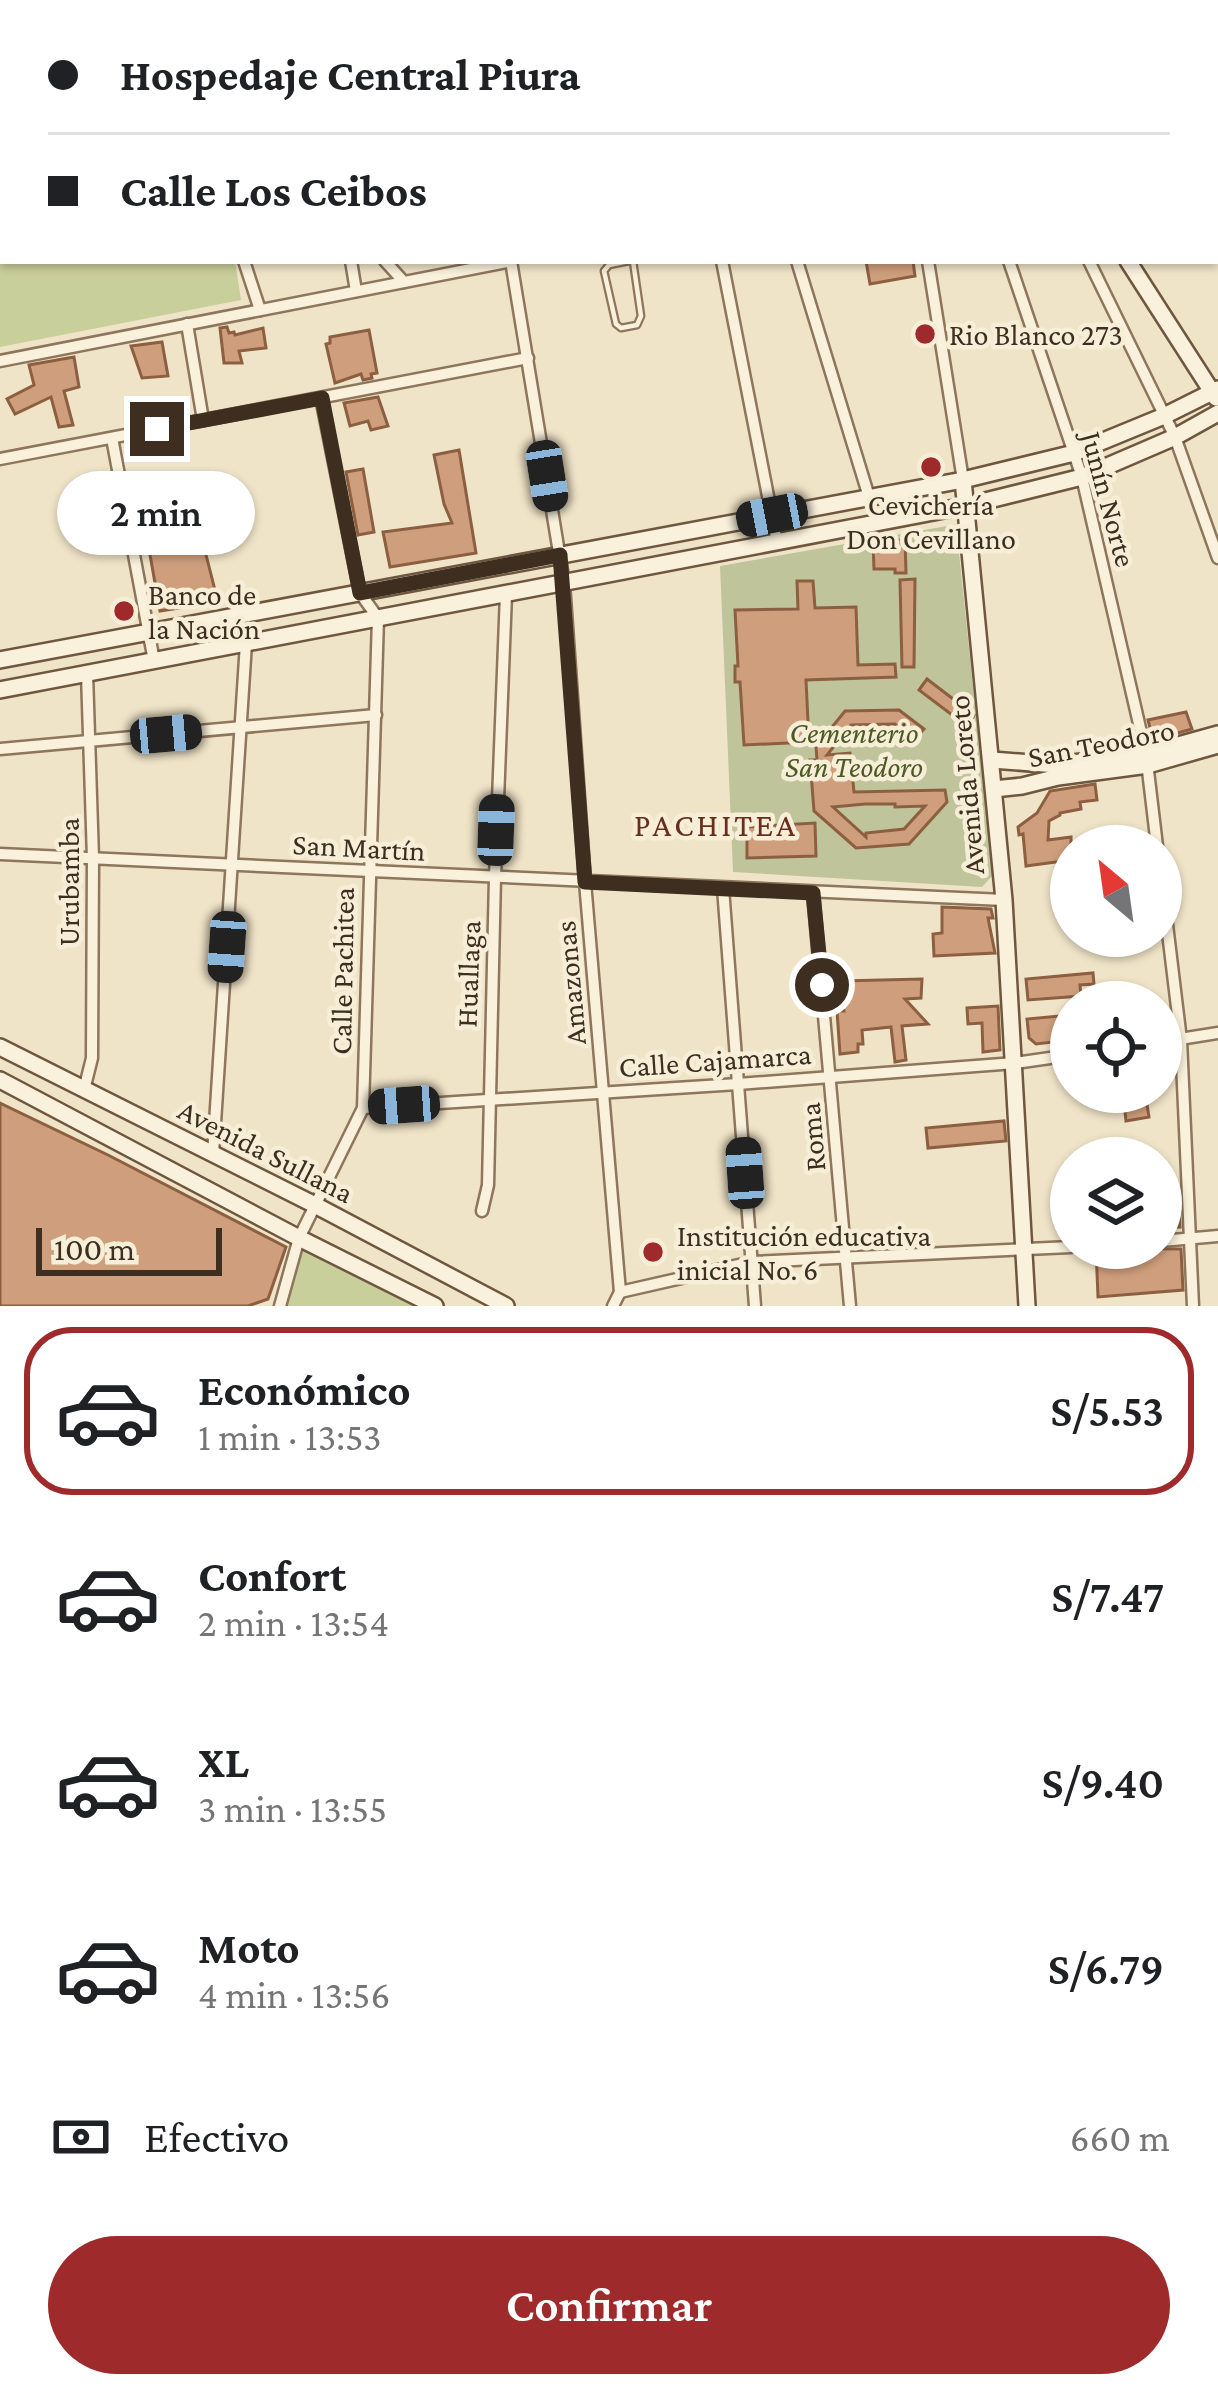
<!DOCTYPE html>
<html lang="es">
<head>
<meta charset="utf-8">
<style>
	body { margin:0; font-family:"Crimson Pro",serif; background:#f2f2f2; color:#202124; height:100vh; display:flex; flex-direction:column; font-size:45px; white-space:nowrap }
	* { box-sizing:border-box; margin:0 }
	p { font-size:39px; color:#757577 }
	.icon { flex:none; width:66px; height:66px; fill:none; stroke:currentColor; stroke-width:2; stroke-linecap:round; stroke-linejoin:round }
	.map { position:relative; height:1306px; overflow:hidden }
	.drawer { display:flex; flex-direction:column; background:#fff; flex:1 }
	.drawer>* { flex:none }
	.top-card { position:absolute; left:0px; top:0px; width:1218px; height:264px; box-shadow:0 3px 9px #0004; display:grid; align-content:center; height:264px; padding:0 48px; background:#fff }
	.needle { width:78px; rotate:331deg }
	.buttons { position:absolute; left:1050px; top:825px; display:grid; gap:24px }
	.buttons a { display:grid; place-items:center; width:132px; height:132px; border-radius:50%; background:#fff; box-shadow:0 3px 9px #0004; font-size:60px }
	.scale { position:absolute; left:36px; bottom:30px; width:186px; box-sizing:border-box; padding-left:12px; border:6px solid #3d2e20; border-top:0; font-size:33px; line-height:42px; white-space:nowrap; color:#3d2e20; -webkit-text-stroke:9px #f7eed8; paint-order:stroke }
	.end { position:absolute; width:54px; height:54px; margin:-27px; border:15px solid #3d2e20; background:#fff; box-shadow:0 0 0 6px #fff }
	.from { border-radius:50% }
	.bubble { position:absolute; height:84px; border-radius:42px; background:#fff; box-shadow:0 3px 9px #0004; font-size:39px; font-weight:600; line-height:84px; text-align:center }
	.car { position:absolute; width:36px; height:72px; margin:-36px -18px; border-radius:15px; box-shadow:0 0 9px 3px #0007; background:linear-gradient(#222 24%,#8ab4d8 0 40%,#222 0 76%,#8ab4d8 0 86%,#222 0) }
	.top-card b { display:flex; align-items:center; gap:42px; height:114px; font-size:45px }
	.top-card b+b { border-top:3px solid #e0e0e0 }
	.top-card i { width:30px; height:30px; background:#202124 }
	ul { padding:21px 0 0; list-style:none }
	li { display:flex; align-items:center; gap:36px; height:168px; margin:0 24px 18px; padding:0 24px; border:6px solid transparent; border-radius:48px }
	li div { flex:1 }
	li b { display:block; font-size:45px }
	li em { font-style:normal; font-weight:600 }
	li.active { border-color:#9e2a2b }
	li>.icon { width:108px; height:108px; stroke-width:1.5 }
	.pay { display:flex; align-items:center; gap:30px; height:132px; padding:0 48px; font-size:45px }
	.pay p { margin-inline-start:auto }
	.cta { display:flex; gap:24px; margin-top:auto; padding:24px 48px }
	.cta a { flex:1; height:138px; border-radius:72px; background:#9e2a2b; color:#fff; font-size:48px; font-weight:600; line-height:138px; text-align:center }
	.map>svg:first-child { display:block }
	.green { fill:#c9cf9b }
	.cemetery { fill:#bfc49a }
	.building { fill:#cf9f7d; stroke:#8d5f41; stroke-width:3; fill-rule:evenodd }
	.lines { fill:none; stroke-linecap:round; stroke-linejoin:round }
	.lane-casing { stroke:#8d765c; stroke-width:9 }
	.street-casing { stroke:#8d765c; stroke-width:15 }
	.secondary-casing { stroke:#6f573f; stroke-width:20 }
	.lane { stroke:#faf1dc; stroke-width:4.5 }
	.street { stroke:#faf1dc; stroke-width:10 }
	.secondary { stroke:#faf1dc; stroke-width:15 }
	.route { stroke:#3d2e20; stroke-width:15 }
	.poi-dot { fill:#9e2a2b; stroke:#f7eed8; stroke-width:4.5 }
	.labels { text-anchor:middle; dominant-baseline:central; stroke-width:9; stroke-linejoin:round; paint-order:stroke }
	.poi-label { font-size:30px; fill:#3d2e20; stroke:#f7eed8; text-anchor:start }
	.street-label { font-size:30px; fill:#3d2e20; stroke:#f7eed8 }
	.park-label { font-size:30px; font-style:italic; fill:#4d5a26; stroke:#f7eed8 }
	.neighbourhood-label { font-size:33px; letter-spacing:3px; fill:#6b2e1e; stroke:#f7eed8 }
</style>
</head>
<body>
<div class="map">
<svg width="1218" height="1306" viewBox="0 0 1218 1306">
	<rect width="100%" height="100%" fill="#f0e4c8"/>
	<g class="green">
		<polygon points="3,224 3,261 235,261 241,300 0,347 0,226"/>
		<polygon points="299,1238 435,1306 280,1306"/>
	</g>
	<polygon class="cemetery" points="947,526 957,534 993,875 982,887 733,872 720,566"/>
	<g class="building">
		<polygon points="866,261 913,261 915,276 870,284"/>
		<polygon points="227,327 229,333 234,332 235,335 263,328 266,348 239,351 242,363 224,363 220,328"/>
		<polygon points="369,330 377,373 371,374 372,378 363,380 361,374 335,383 326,344 330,343 330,337"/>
		<polygon points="162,342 168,376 142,378 131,346"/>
		<polygon points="74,357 79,387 64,391 73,425 59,427 51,397 15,414 7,399 34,385 29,365"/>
		<polygon points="378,397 388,426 371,430 368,421 350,426 344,403"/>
		<polygon points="459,450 476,553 390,567 383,532 452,523 444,504 434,455"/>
		<polygon points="363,469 374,532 358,535 346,472"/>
		<polygon points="198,508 202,539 218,602 160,611 147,538 142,525"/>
		<polygon points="905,539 906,573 895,573 895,569 874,569 873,543"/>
		<polygon points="915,579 914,667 902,667 900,580"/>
		<polygon points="797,581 813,581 815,608 856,607 858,665 895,664 896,677 806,680 809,742 744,745 740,682 735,682 735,666 738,666 735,610 798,609"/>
		<polygon points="927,679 974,715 968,727 919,690"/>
		<path d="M899,710l25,19 -10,11 -19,-16 -44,1 -24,30 23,-2 4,39 91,-2 2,12 -38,42 -53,4 -42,-37 -4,-51h7l-1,-13 29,-36zM865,804h30v3l30,-1 -21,23 -38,4v4l-33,-30z"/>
		<polygon points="1186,712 1192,729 1153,740 1148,720"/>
		<polygon points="1095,784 1097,800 1080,802 1081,809 1060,813 1060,815 1049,821 1048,840 1071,837 1071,860 1026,866 1023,834 1019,835 1018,827 1037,813 1050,791"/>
		<polygon points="815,823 816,856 747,858 747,827"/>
		<polygon points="942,907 991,909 993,918 988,918 995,953 934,956 933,934 942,933"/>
		<polygon points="1093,973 1094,984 1080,985 1081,996 1028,1000 1026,979"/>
		<polygon points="922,979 921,998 905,999 928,1024 902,1026 906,1060 895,1062 891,1027 862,1030 863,1044 858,1044 858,1052 840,1054 837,1011 844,1011 841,981"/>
		<polygon points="998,1006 1000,1050 983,1052 982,1023 968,1024 967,1008"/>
		<polygon points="1071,1015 1071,1040 1036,1044 1029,1038 1027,1019"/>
		<polygon points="1108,1092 1145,1092 1149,1117 1126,1121 1124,1102 1111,1105"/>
		<polygon points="0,1103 108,1155 286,1247 268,1299 248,1306 0,1306"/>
		<polygon points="1004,1121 1006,1141 928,1148 926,1128"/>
		<polygon points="1177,1186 1180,1227 1163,1228 1166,1231 1161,1231 1161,1188"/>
		<polygon points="1096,1248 1181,1249 1183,1290 1098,1297"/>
	</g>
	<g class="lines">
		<defs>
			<g id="lane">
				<polyline points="1047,0 1049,3"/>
				<polyline points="629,261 609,265 604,271 616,324 621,328 637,325 641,316 633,261"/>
			</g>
			<g id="street">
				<polyline points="155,0 158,3"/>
				<polyline points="312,0 314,3"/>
				<polyline points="596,0 599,3"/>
				<polyline points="0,111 3,110"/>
				<polyline points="0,188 3,194"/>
				<polyline points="0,216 3,215"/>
				<polyline points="244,261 260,310"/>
				<polyline points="351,261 356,291"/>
				<polyline points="385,261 404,282"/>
				<polyline points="511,261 564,583 585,882 620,1292 613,1306"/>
				<polyline points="722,261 777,542"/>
				<polyline points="797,261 869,497"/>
				<polyline points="928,261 963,480"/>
				<polyline points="1009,261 1082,477 1146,754 1157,846"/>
				<polyline points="1089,261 1175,437 1218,558"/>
				<polyline points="187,324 203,420"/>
				<polyline points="0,361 512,261"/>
				<polyline points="112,438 154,661"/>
				<polyline points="0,459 528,358"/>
				<polyline points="0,749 376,715"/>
				<polyline points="0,854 1004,900"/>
				<polyline points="1161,875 1181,1040 1193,1306"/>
				<polyline points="723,888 755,1306"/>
				<polyline points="813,893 850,1306"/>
				<polyline points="1161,1042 1218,1033"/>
				<polyline points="84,1090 92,1058 93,858 87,674"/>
				<polyline points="363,1108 738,1084 1015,1063 1071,1055"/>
				<polyline points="213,1154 246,643"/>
				<polyline points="482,1211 488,1185 495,877 506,594"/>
				<polyline points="1161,1241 1218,1236"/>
				<polyline points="620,1292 752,1262 1071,1247"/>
				<polyline points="280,1306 299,1238 363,1108 378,618 360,593 321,398"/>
			</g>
			<g id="secondary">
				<polyline points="930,0 933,3"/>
				<polyline points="1128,261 1216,398"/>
				<polyline points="963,480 1004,900 1027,1306"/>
				<polyline points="0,660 963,480 1074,453 1164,416 1218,389"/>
				<polyline points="0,690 965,506 1082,477 1175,437 1218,413"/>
				<polyline points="992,760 1057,765 1146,754 1218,734"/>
				<polyline points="994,789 1022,786 1058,777 1148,765 1218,745"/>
				<polyline points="0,1047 313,1204 506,1306"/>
				<polyline points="0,1080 299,1238 435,1306"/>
			</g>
		</defs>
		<use href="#lane" class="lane-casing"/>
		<use href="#street" class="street-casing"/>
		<use href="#secondary" class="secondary-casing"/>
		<use href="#lane" class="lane"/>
		<use href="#street" class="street"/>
		<use href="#secondary" class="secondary"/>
	</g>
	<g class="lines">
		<polyline class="route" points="157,429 322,398 360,593 560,555 585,882 813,893 822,985"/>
	</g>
	<g class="poi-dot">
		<circle cx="925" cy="334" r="12"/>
		<circle cx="931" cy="467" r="12"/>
		<circle cx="124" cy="611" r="12"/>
		<circle cx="653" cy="1252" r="12"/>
	</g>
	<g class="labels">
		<g class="poi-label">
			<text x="949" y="334">Rio Blanco 273</text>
			<text x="931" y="504" text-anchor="middle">Cevichería<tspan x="931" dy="34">Don Cevillano</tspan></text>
			<text x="148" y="594">Banco de<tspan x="148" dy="34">la Nación</tspan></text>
			<text x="677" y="1235">Institución educativa<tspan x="677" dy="34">inicial No. 6</tspan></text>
		</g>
		<g class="street-label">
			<text transform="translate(1109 499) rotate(75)">Junín Norte</text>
			<text transform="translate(1101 743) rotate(-11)">San Teodoro</text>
			<text transform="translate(966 785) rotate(-95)">Avenida Loreto</text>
			<text transform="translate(359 847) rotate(3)">San Martín</text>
			<text transform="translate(68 882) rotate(-90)">Urubamba</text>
			<text transform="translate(342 971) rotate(-89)">Calle Pachitea</text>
			<text transform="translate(468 974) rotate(-88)">Huallaga</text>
			<text transform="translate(570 983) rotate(-95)">Amazonas</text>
			<text transform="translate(715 1060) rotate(-4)">Calle Cajamarca</text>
			<text transform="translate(812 1137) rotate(-95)">Roma</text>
			<text transform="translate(266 1151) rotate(27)">Avenida Sullana</text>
		</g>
		<g class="park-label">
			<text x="854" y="732">Cementerio<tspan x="854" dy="34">San Teodoro</tspan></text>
		</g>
		<g class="neighbourhood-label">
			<text x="716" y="824">PACHITEA</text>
		</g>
	</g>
</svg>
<div class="buttons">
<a><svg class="needle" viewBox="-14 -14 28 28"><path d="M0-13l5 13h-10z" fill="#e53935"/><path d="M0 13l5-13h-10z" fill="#757577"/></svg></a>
<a><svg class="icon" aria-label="locate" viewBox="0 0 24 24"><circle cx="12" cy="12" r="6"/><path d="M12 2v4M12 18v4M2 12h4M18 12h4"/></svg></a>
<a><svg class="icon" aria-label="layers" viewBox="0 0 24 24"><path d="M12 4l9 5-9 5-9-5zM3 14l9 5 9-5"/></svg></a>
</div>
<div class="scale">100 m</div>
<i class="end from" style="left:822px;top:985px"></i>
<i class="end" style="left:157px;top:429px"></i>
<div class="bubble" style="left:57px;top:471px;width:198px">2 min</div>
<i class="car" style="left:547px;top:476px;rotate:171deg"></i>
<i class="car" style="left:772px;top:515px;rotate:259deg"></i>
<i class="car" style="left:166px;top:734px;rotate:85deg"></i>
<i class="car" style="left:496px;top:830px;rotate:2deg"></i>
<i class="car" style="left:227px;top:947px;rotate:184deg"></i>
<i class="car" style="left:404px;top:1105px;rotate:266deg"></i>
<i class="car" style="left:745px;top:1173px;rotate:356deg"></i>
<div class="top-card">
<b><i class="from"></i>Hospedaje Central Piura</b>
<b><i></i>Calle Los Ceibos</b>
</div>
</div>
<section class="drawer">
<ul>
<li class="active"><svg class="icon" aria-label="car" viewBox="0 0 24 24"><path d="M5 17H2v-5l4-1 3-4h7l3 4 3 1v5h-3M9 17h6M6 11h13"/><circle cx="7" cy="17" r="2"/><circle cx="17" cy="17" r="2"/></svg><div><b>Económico</b><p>1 min · 13:53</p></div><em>S/5.53</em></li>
<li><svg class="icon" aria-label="car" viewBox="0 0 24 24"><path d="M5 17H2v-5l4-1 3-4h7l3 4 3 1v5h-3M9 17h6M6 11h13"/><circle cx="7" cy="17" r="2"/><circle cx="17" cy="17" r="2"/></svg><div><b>Confort</b><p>2 min · 13:54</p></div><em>S/7.47</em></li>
<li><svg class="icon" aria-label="car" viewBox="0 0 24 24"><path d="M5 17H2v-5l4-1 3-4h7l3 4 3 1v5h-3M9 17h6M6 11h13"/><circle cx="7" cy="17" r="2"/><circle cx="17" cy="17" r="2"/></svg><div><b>XL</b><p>3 min · 13:55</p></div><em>S/9.40</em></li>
<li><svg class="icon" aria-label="car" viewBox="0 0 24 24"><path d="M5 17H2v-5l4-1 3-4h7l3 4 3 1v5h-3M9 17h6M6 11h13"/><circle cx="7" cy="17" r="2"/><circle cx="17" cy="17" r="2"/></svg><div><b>Moto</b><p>4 min · 13:56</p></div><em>S/6.79</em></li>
</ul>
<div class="pay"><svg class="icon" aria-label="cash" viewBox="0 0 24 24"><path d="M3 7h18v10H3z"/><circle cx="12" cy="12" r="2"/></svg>Efectivo<p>660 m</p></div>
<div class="cta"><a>Confirmar</a></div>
</section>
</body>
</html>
